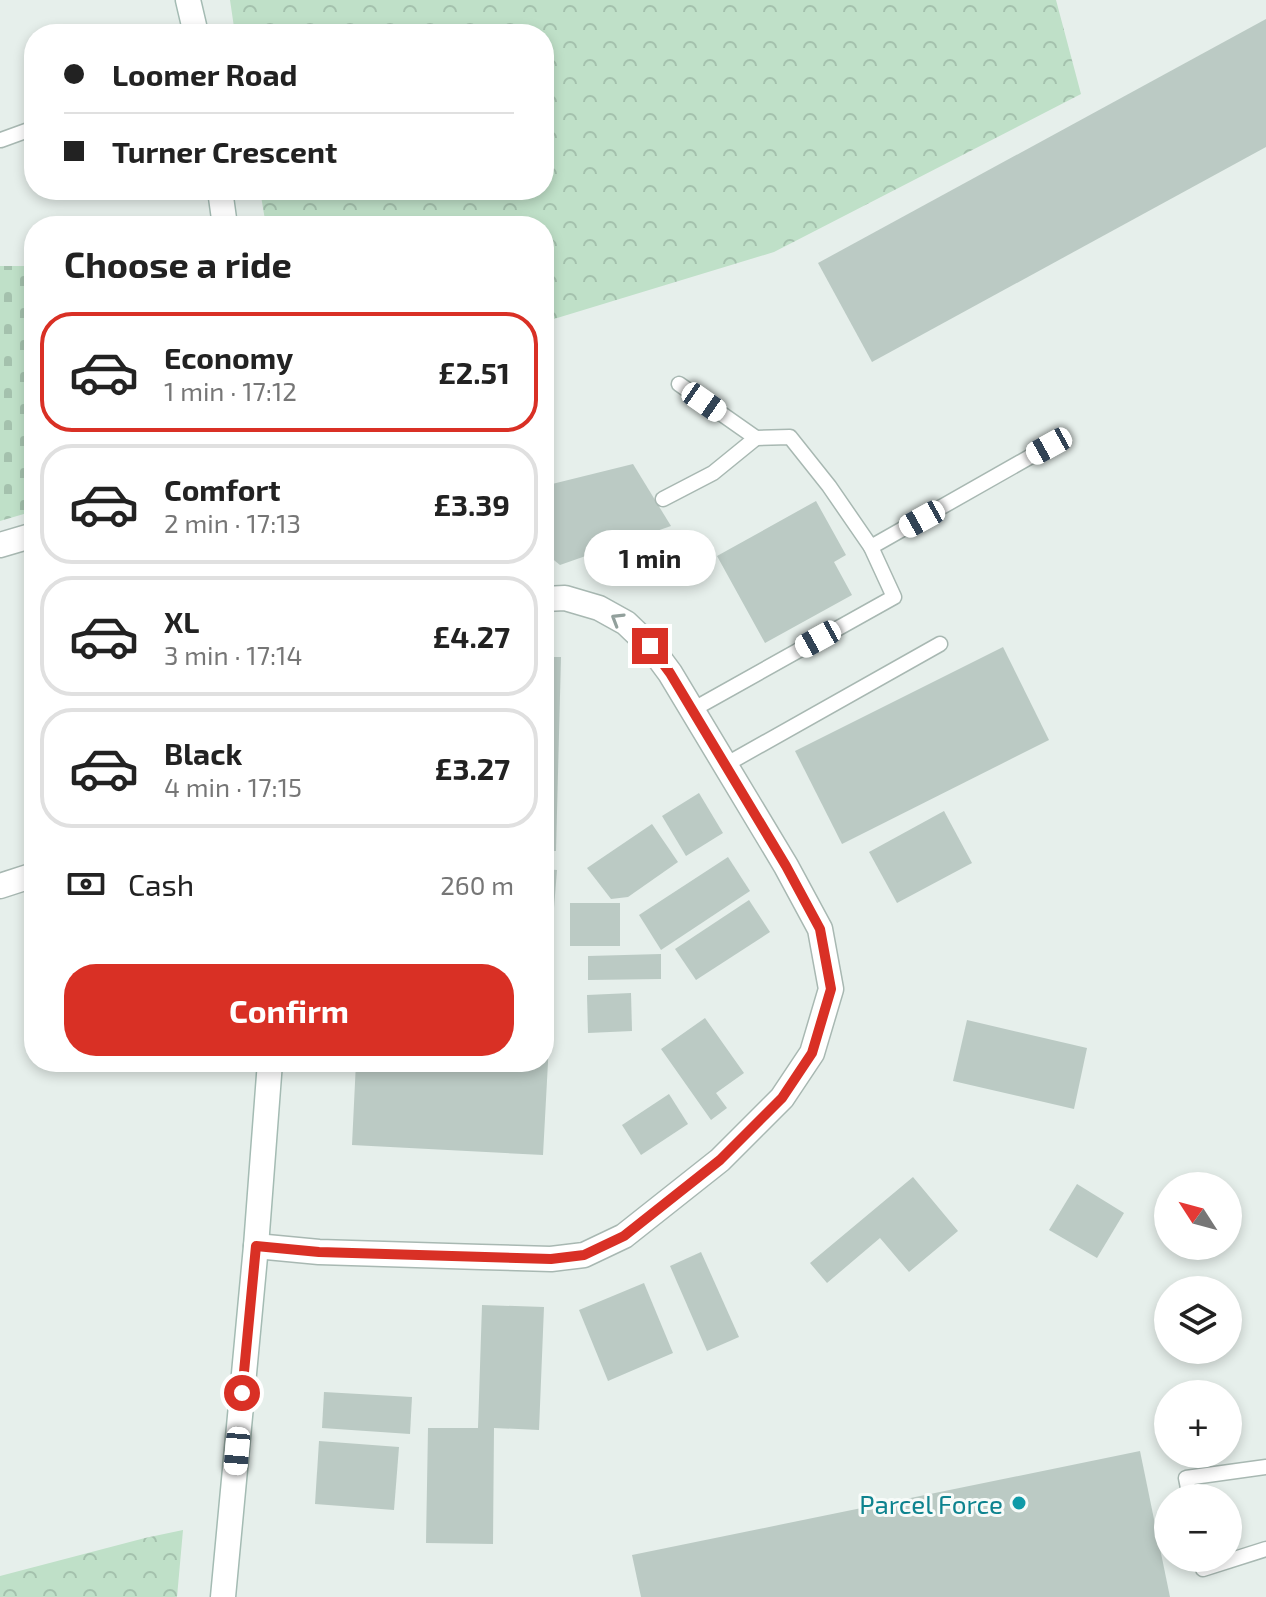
<!DOCTYPE html>
<html lang="en">
<head>
<meta charset="utf-8">
<style>
	body { margin:0; font-family:"Exo 2",sans-serif; background:#f6f6f6; color:#222; height:100vh; display:flex; flex-direction:column; font-size:30px; white-space:nowrap }
	* { box-sizing:border-box; margin:0 }
	p { font-size:26px; color:#767676 }
	.icon { flex:none; width:44px; height:44px; fill:none; stroke:currentColor; stroke-width:2; stroke-linecap:round; stroke-linejoin:round }
	.map { position:relative; flex:1; overflow:hidden }
	.drawer { position:absolute; left:24px; top:216px; width:530px; height:856px; display:flex; flex-direction:column; background:#fff; border-radius:32px; box-shadow:0 4px 12px #0003 }
	.drawer>* { flex:none }
	.top-card { position:absolute; left:24px; top:24px; width:530px; height:176px; border-radius:32px; box-shadow:0 4px 12px #0003; display:grid; align-content:center; height:176px; padding:0 40px; background:#fff }
	.needle { width:52px; rotate:306deg }
	.tools { position:absolute; left:1154px; top:1172px; display:grid; gap:16px }
	.tools a { display:grid; place-items:center; width:88px; height:88px; border-radius:50%; background:#fff; box-shadow:0 4px 12px #0003; font-size:40px }
	.end { position:absolute; width:36px; height:36px; margin:-18px; border:10px solid #d93025; background:#fff; box-shadow:0 0 0 4px #fff }
	.from { border-radius:50% }
	.bubble { position:absolute; height:56px; border-radius:28px; background:#fff; box-shadow:0 4px 12px #0003; font-size:26px; font-weight:700; line-height:56px; text-align:center }
	.car { position:absolute; width:24px; height:48px; margin:-24px -12px; border-radius:10px; box-shadow:0 0 6px 2px #0007; background:linear-gradient(#fff 24%,#345 0 40%,#fff 0 76%,#345 0 86%,#fff 0) }
	.top-card b { display:flex; align-items:center; gap:28px; height:76px; font-size:30px }
	.top-card b+b { border-top:2px solid #e0e0e0 }
	.top-card i { width:20px; height:20px; background:#222 }
	ul { padding:0; list-style:none }
	li { display:flex; align-items:center; gap:24px; height:120px; margin:0 16px 12px; padding:0 24px; border:4px solid #e0e0e0; border-radius:32px }
	li div { flex:1 }
	li b { display:block; font-size:30px }
	li em { font-style:normal; font-weight:700 }
	li.current { border-color:#d93025 }
	li>.icon { width:72px; height:72px; stroke-width:1.5 }
	h2 { padding:0 40px; font-size:36px; line-height:96px }
	.pay { display:flex; align-items:center; gap:20px; height:88px; padding:0 40px; font-size:30px }
	.pay p { margin-inline-start:auto }
	.button { display:flex; gap:16px; margin-top:auto; padding:16px 40px }
	.button a { flex:1; height:92px; border-radius:32px; background:#d93025; color:#fff; font-size:32px; font-weight:700; line-height:92px; text-align:center }
	.map>svg:first-child { display:block }
	.cemetery { fill:url(#cemetery-stones) }
	.park { fill:url(#park-crowns) }
	.building { fill:#bbcac4 }
	.lines { fill:none; stroke-linecap:round; stroke-linejoin:round }
	.lane-casing { stroke:#a8b8b2; stroke-width:17 }
	.street-casing { stroke:#a8b8b2; stroke-width:27 }
	.secondary-casing { stroke:#a4bbb3; stroke-width:27 }
	.lane { stroke:#fff; stroke-width:14 }
	.street { stroke:#fff; stroke-width:24 }
	.secondary { stroke:#fff; stroke-width:24 }
	.oneway { stroke:#92a09c }
	.route { stroke:#d93025; stroke-width:10 }
	.culture-dot { fill:#0f9aa8; stroke:#f7fbf9; stroke-width:3 }
	.labels { text-anchor:middle; dominant-baseline:central; stroke-width:6; stroke-linejoin:round; paint-order:stroke }
	.culture-label { font-size:26px; fill:#0d838f; stroke:#f7fbf9; text-anchor:end }
</style>
</head>
<body>
<div class="map">
<svg width="1266" height="1597" viewBox="0 0 1266 1597">
	<defs>
		<pattern id="cemetery-stones" width="16" height="16" patternUnits="userSpaceOnUse" patternTransform="scale(2)"><rect width="16" height="16" fill="#bfe0c8"/><path d="M2 7V4a2 2 0 0 1 4 0v3zM10 15v-3a2 2 0 0 1 4 0v3z" fill="#a4c1ad"/></pattern>
		<pattern id="park-crowns" width="20" height="18" patternUnits="userSpaceOnUse" patternTransform="scale(2)"><rect width="20" height="18" fill="#bfe0c8"/><path d="M2 6a3 3 0 1 1 6 0M12 15a3 3 0 1 1 6 0" fill="none" stroke="#a4c1ad"/></pattern>
	</defs>
	<rect width="100%" height="100%" fill="#e6efeb"/>
	<polygon class="cemetery" points="0,266 34,266 34,511 0,521"/>
	<g class="park">
		<polygon points="230,0 1056,0 1081,94 774,252 544,322 544,226 266,226 260,190 544,190 544,34 235,34"/>
		<polygon points="183,1530 177,1597 0,1597 0,1576 145,1538"/>
	</g>
	<g class="building">
		<polygon points="1266,19 1266,147 872,362 818,263"/>
		<polygon points="633,464 671,526 560,565 544,552 544,486"/>
		<polygon points="816,501 846,555 834,562 852,595 765,643 717,556"/>
		<polygon points="1003,647 1049,740 842,844 795,751"/>
		<polygon points="544,657 561,657 556,851 544,851"/>
		<polygon points="699,793 723,833 686,856 662,816"/>
		<polygon points="944,811 972,863 897,903 869,852"/>
		<polygon points="652,824 678,862 628,897 611,899 587,868"/>
		<polygon points="728,857 750,891 661,950 639,915"/>
		<polygon points="544,869 557,870 546,1009 544,1009"/>
		<polygon points="749,900 770,932 696,980 675,949"/>
		<rect x="570" y="903" width="50" height="43"/>
		<polygon points="661,954 661,979 588,980 588,956"/>
		<polygon points="631,993 632,1031 588,1033 587,995"/>
		<polygon points="705,1018 744,1073 716,1093 727,1108 711,1120 661,1049"/>
		<polygon points="967,1020 1087,1048 1074,1109 953,1081"/>
		<polygon points="544,1025 550,1025 543,1155 352,1145 356,1062 544,1062"/>
		<polygon points="669,1094 688,1124 641,1155 622,1125"/>
		<polygon points="913,1177 958,1231 909,1272 880,1238 827,1283 810,1263"/>
		<polygon points="1077,1184 1124,1213 1097,1258 1049,1230"/>
		<polygon points="701,1252 739,1337 707,1351 670,1266"/>
		<polygon points="644,1283 673,1353 608,1381 579,1310"/>
		<polygon points="482,1305 544,1307 539,1430 494,1428 493,1544 426,1543 428,1428 478,1428"/>
		<polygon points="324,1392 412,1397 410,1434 322,1428"/>
		<polygon points="319,1441 399,1447 394,1510 315,1504"/>
		<polygon points="1140,1451 1170,1597 641,1597 632,1555"/>
	</g>
	<g class="lines">
		<defs>
			<g id="lane">
				<polyline points="1,140 34,128"/>
				<polyline points="679,384 756,438 790,437 829,486 871,547 894,597 692,710"/>
				<polyline points="663,499 713,473 756,438"/>
				<polyline points="871,547 1049,446"/>
				<polyline points="725,765 940,644"/>
				<polyline points="1190,1498 1186,1478 1266,1467"/>
				<polyline points="1201,1558 1203,1569 1266,1549"/>
			</g>
			<g id="street">
				<polyline points="0,545 34,535"/>
				<polyline points="0,886 34,875"/>
				<polyline points="256,1246 319,1252 481,1257 551,1259 584,1255 624,1236 720,1160 782,1098 812,1053 831,989 820,929 786,866 670,673 650,646 626,623 599,608 565,598 544,599"/>
			</g>
			<g id="secondary">
				<polyline points="188,0 196,34"/>
				<polyline points="220,190 225,226"/>
				<polyline points="223,1597 256,1246 270,1062"/>
			</g>
		</defs>
		<use href="#lane" class="lane-casing"/>
		<use href="#street" class="street-casing"/>
		<use href="#secondary" class="secondary-casing"/>
		<use href="#lane" class="lane"/>
		<use href="#street" class="street"/>
		<use href="#secondary" class="secondary"/>
	</g>
	<defs><path id="oneway-chevron" d="M-2-3.5L2.5 0L-2 3.5" fill="none" stroke-width="1.6" stroke-linecap="round" stroke-linejoin="round" transform="scale(2)"/></defs>
	<use class="oneway" href="#oneway-chevron" transform="translate(617 619) rotate(-149)"/>
	<g class="lines">
		<polyline class="route" points="242,1393 256,1246 319,1252 551,1259 584,1255 624,1236 720,1160 782,1098 812,1053 831,989 820,929 786,866 670,673 650,646"/>
	</g>
	<circle class="culture-dot" cx="1019" cy="1503" r="8"/>
	<g class="labels">
		<g class="culture-label">
			<text x="1003" y="1503">Parcel Force</text>
		</g>
	</g>
</svg>
<div class="tools">
<a><svg class="needle" viewBox="-14 -14 28 28"><path d="M0-13l5 13h-10z" fill="#e53935"/><path d="M0 13l5-13h-10z" fill="#767676"/></svg></a>
<a><svg class="icon" aria-label="layers" viewBox="0 0 24 24"><path d="M12 4l9 5-9 5-9-5zM3 14l9 5 9-5"/></svg></a>
<a>+</a>
<a>−</a>
</div>
<i class="end from" style="left:242px;top:1393px"></i>
<i class="end" style="left:650px;top:646px"></i>
<div class="bubble" style="left:584px;top:530px;width:132px">1 min</div>
<i class="car" style="left:704px;top:402px;rotate:125deg"></i>
<i class="car" style="left:1049px;top:446px;rotate:241deg"></i>
<i class="car" style="left:922px;top:519px;rotate:241deg"></i>
<i class="car" style="left:818px;top:639px;rotate:241deg"></i>
<i class="car" style="left:237px;top:1451px;rotate:185deg"></i>
<div class="top-card">
<b><i class="from"></i>Loomer Road</b>
<b><i></i>Turner Crescent</b>
</div>
<section class="drawer">
<h2>Choose a ride</h2>
<ul>
<li class="current"><svg class="icon" aria-label="car" viewBox="0 0 24 24"><path d="M5 17H2v-5l4-1 3-4h7l3 4 3 1v5h-3M9 17h6M6 11h13"/><circle cx="7" cy="17" r="2"/><circle cx="17" cy="17" r="2"/></svg><div><b>Economy</b><p>1 min · 17:12</p></div><em>£2.51</em></li>
<li><svg class="icon" aria-label="car" viewBox="0 0 24 24"><path d="M5 17H2v-5l4-1 3-4h7l3 4 3 1v5h-3M9 17h6M6 11h13"/><circle cx="7" cy="17" r="2"/><circle cx="17" cy="17" r="2"/></svg><div><b>Comfort</b><p>2 min · 17:13</p></div><em>£3.39</em></li>
<li><svg class="icon" aria-label="car" viewBox="0 0 24 24"><path d="M5 17H2v-5l4-1 3-4h7l3 4 3 1v5h-3M9 17h6M6 11h13"/><circle cx="7" cy="17" r="2"/><circle cx="17" cy="17" r="2"/></svg><div><b>XL</b><p>3 min · 17:14</p></div><em>£4.27</em></li>
<li><svg class="icon" aria-label="car" viewBox="0 0 24 24"><path d="M5 17H2v-5l4-1 3-4h7l3 4 3 1v5h-3M9 17h6M6 11h13"/><circle cx="7" cy="17" r="2"/><circle cx="17" cy="17" r="2"/></svg><div><b>Black</b><p>4 min · 17:15</p></div><em>£3.27</em></li>
</ul>
<div class="pay"><svg class="icon" aria-label="cash" viewBox="0 0 24 24"><path d="M3 7h18v10H3z"/><circle cx="12" cy="12" r="2"/></svg>Cash<p>260 m</p></div>
<div class="button"><a>Confirm</a></div>
</section>
</div>
</body>
</html>
